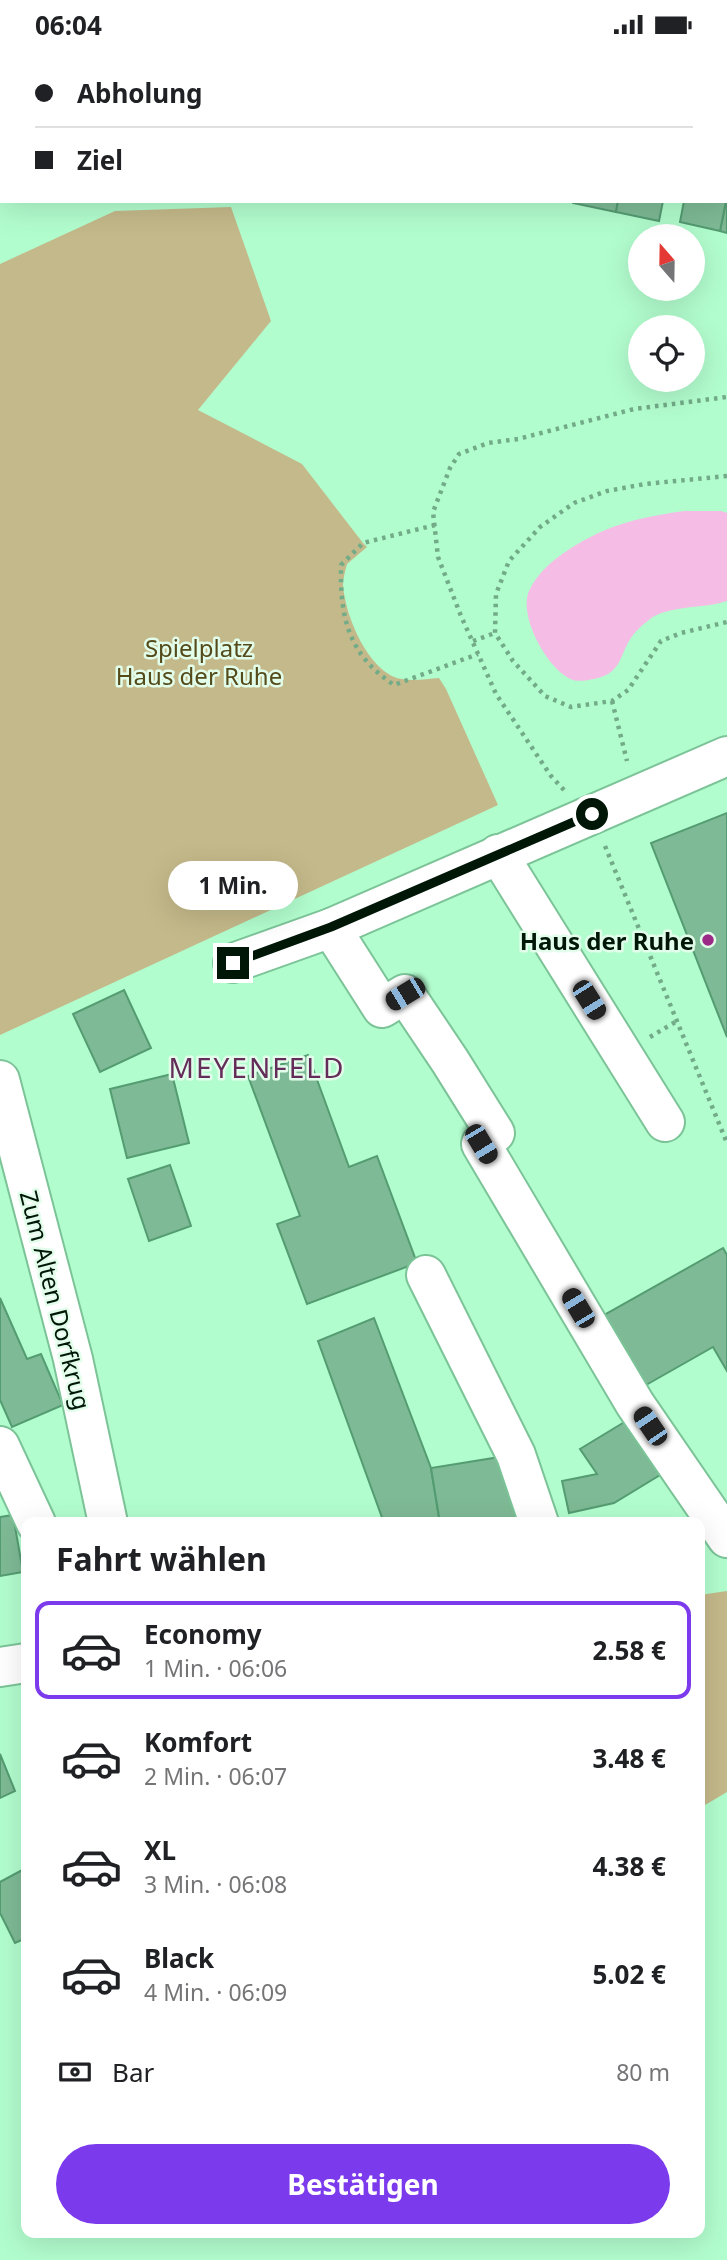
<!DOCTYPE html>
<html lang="de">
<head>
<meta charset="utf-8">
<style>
	body { margin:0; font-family:"Noto Sans",sans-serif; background:#f6f6f6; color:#202124; height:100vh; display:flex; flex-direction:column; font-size:26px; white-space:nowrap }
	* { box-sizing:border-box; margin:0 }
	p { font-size:23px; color:#757577 }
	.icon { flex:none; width:38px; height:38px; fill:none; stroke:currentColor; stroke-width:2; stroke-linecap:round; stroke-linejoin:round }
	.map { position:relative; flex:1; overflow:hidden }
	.sheet { position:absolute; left:21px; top:1468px; width:684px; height:721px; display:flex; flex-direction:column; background:#fff; border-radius:14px; box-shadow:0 7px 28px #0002 }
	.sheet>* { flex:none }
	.banner { position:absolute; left:0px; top:0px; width:728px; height:154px; box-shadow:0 7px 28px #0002; display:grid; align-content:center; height:154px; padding:0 35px; background:#fff }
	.needle { width:46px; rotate:340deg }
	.fabs { position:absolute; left:628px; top:175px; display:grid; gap:14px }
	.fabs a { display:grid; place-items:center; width:77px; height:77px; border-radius:50%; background:#fff; box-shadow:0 7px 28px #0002; font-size:35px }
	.end { position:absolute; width:32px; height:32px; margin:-16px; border:9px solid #001708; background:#fff; box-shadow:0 0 0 4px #fff }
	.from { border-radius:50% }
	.bubble { position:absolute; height:49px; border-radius:24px; background:#fff; box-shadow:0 7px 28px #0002; font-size:23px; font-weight:700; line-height:49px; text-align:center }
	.car { position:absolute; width:21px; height:42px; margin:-21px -10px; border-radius:9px; box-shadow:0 0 5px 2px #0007; background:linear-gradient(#222 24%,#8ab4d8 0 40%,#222 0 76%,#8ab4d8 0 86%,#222 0) }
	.banner b { display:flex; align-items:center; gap:24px; height:66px; font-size:26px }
	.banner b+b { border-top:2px solid #e0e0e0 }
	.banner i { width:18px; height:18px; background:#202124 }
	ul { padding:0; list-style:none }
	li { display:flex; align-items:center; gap:21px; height:98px; margin:0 14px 10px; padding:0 21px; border:4px solid transparent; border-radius:14px }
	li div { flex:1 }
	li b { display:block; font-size:26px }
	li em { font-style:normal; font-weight:700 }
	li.on { border-color:#7c3aed }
	li>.icon { width:63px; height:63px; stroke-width:1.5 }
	h2 { padding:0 35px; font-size:32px; line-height:84px }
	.pay { display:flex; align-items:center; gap:18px; height:77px; padding:0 35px; font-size:26px }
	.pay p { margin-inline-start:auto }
	.button { display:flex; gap:14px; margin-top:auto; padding:14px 35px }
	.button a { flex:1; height:80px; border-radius:42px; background:#7c3aed; color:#fff; font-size:28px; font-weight:700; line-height:80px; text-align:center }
	.status { display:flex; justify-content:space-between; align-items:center; height:49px; padding:0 35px; background:#fff; direction:ltr }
	.status svg { height:19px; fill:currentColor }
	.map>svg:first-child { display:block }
	.green { fill:#c4b98a }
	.water { fill:#f5bde5 }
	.building { fill:#7eba95; stroke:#549c72; stroke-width:2 }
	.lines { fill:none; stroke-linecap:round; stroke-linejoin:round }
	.minor-casing { stroke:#7cc498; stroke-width:42 }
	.path { stroke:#72ab87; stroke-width:4.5; stroke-dasharray:3.5 5; stroke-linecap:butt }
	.minor { stroke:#fff; stroke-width:38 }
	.route { stroke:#001708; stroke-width:9 }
	.poi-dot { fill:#9b2986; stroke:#e2feeb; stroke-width:2.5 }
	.labels { text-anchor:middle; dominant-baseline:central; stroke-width:5; stroke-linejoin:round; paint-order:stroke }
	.park-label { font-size:24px; fill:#544a1a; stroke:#e2feeb }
	.poi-label { font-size:24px; font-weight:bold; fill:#001708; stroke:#e2feeb; text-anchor:end }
	.street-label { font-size:24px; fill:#001708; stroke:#e2feeb }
	.quarter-label { font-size:28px; letter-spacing:2px; fill:#642c58; stroke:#e2feeb }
</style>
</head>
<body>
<div class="status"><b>06:04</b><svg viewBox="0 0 49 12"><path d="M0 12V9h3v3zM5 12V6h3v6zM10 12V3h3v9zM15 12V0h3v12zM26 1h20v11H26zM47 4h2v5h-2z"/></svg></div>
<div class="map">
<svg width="727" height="2211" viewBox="0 0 727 2211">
	<rect width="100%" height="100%" fill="#b2fdce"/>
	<g class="green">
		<path d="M231,158l40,114 -73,89 104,54 61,79 4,4 -20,17c-2,7 -4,15 -4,21 2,29 21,75 47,90 13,8 34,4 49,3l7,11 52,116 -498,230v-771l115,-53z"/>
		<polygon points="727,1542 727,1743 700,1759 700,1546"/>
	</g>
	<path class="water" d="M684,462h37l6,2v88c-24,8 -58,4 -77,18 -6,5 -15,12 -19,19 -12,17 -8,35 -37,41 -5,1 -15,3 -21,1 -25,-9 -55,-64 -44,-89 7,-15 19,-27 32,-36 41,-29 74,-37 123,-44z"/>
	<g class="building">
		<polygon points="727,148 727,184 720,182"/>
		<polygon points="573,152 618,152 616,163 573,154"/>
		<polygon points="618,152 663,152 659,172 616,163"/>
		<polygon points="684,152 726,152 720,182 680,173"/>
		<polygon points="727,764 727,988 651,794"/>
		<polygon points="124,941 151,999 100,1023 73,965"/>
		<polygon points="308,1006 349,1118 377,1107 417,1214 307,1255 277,1175 300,1167 248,1027"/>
		<polygon points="172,1025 189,1094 127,1109 110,1040"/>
		<polygon points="170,1116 191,1177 149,1192 128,1130"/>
		<polygon points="723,1199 727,1206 727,1322 713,1298 639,1340 599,1269"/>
		<polygon points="0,1249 27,1310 41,1305 63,1356 12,1378 0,1351"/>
		<polygon points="374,1269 431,1419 439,1469 428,1474 384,1474 318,1292"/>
		<polygon points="631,1369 665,1423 614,1454 569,1464 562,1432 597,1425 580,1400"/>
		<polygon points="506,1407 519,1471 501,1474 440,1474 431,1419"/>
		<polygon points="13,1466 23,1523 0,1527 0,1468"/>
		<polygon points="0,1705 15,1742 0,1749"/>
		<polygon points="26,1819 26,1889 15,1894 0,1864 0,1833"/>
	</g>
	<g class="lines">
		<defs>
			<g id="minor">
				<polyline points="451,0 459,2"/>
				<polyline points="4,2 34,0"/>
				<polyline points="726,60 727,60"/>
				<polyline points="727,707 331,879 382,959 405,945 450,1012 495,1084 481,1095 635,1355 727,1489"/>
				<polyline points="498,805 665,1073"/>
				<polyline points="233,914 331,879"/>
				<polyline points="0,1031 73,1310 108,1474"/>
				<polyline points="426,1226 516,1406 539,1474"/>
				<polyline points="0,1397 36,1474"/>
				<polyline points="0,1618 26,1614"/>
			</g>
		</defs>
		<use href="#minor" class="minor-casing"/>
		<g class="path">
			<polyline points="727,427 645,435 607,442 574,454 540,478 509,512 496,545 495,584 513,612 545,647 571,658 612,652 628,641 661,592 681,584 727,573"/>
			<path d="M435,476l-72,18 -22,22c-1,53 7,89 53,120l84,-31"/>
			<polyline points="473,592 495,584"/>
			<polyline points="612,652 627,712"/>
			<polyline points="564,741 551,727 496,645 461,567 438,508 433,463 450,419 459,405 488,394 518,390 634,360 727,348"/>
			<polyline points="605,797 727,1094"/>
			<polyline points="650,988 677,972"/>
		</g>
		<use href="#minor" class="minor"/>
	</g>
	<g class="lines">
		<polyline class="route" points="233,914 331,878 592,765"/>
	</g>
	<circle class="poi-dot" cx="708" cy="891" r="7"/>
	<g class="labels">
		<g class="park-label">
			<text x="199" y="598">Spielplatz<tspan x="199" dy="28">Haus der Ruhe</tspan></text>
		</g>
		<g class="poi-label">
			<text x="694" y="891">Haus der Ruhe</text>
		</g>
		<g class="street-label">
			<text transform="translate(56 1251) rotate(76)">Zum Alten Dorfkrug</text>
		</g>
		<g class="quarter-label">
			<text x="257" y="1018">MEYENFELD</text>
		</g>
	</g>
</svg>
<div class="fabs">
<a><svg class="needle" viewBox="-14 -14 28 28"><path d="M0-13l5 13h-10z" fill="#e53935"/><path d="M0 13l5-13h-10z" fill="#757577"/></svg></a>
<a><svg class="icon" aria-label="locate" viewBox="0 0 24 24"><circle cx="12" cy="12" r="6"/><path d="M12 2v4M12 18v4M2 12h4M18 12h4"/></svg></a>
</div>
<i class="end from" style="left:592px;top:765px"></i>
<i class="end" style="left:233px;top:914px"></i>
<div class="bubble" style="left:168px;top:812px;width:130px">1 Min.</div>
<i class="car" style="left:405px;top:945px;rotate:239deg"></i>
<i class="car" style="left:589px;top:951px;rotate:148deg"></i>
<i class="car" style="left:481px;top:1095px;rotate:149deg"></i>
<i class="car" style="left:578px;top:1259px;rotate:329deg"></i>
<i class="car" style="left:650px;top:1377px;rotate:326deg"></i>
<div class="banner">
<b><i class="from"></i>Abholung</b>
<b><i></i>Ziel</b>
</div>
<section class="sheet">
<h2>Fahrt wählen</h2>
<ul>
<li class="on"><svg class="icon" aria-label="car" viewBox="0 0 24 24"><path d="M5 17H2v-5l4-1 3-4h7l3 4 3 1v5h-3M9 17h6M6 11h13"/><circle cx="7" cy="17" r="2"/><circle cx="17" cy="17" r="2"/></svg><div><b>Economy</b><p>1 Min. · 06:06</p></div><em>2.58 €</em></li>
<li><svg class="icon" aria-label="car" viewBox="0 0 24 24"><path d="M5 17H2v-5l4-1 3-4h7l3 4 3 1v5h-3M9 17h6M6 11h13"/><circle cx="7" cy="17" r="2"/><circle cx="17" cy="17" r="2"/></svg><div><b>Komfort</b><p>2 Min. · 06:07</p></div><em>3.48 €</em></li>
<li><svg class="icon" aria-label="car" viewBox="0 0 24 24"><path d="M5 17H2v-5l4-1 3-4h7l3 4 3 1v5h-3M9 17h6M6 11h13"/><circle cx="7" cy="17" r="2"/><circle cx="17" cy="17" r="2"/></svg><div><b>XL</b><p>3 Min. · 06:08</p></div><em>4.38 €</em></li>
<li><svg class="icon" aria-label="car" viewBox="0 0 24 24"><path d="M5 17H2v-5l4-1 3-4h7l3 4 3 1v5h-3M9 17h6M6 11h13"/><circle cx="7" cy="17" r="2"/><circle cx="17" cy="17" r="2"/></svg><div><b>Black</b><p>4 Min. · 06:09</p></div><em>5.02 €</em></li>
</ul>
<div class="pay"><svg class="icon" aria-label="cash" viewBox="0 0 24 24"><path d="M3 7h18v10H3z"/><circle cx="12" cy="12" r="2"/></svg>Bar<p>80 m</p></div>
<div class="button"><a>Bestätigen</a></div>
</section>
</div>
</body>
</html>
